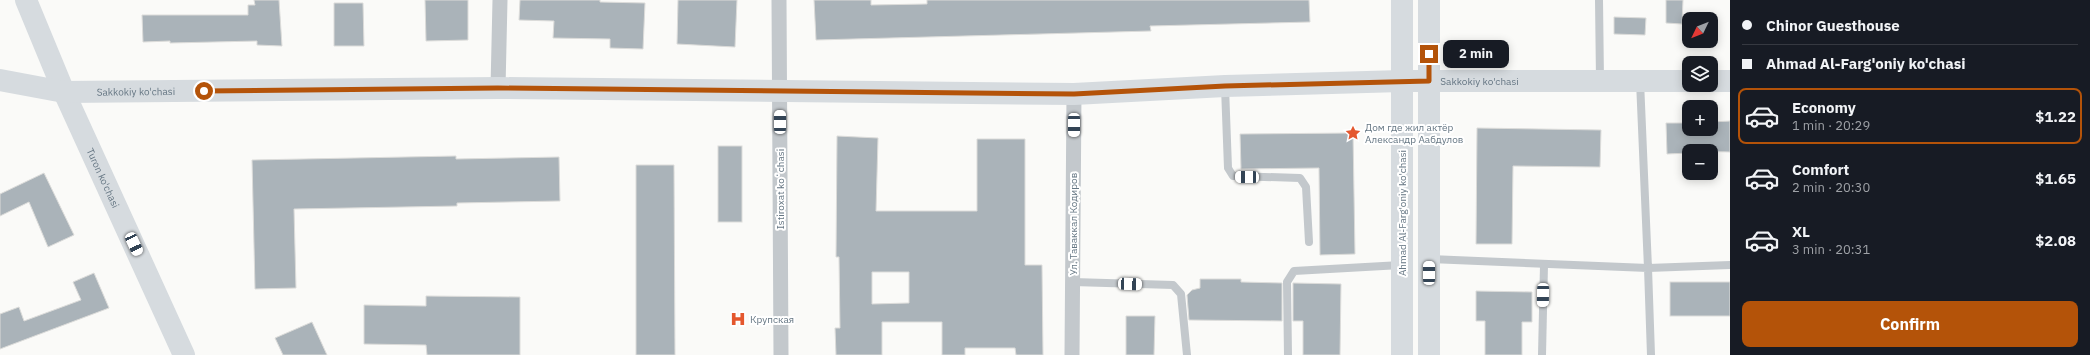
<!DOCTYPE html>
<html lang="en">
<head>
<meta charset="utf-8">
<style>
	body { margin:0; font-family:"IBM Plex Sans",sans-serif; background:#20242c; color:#f1f3f6; height:100vh; display:flex; flex-direction:column; font-size:15px; white-space:nowrap }
	* { box-sizing:border-box; margin:0 }
	p { font-size:13px; color:#9ea1a6 }
	.icon { flex:none; width:22px; height:22px; fill:none; stroke:currentColor; stroke-width:2; stroke-linecap:round; stroke-linejoin:round }
	.map { position:relative; flex:1; overflow:hidden }
	.details { display:flex; flex-direction:column; background:#171b24; width:360px }
	.details>* { flex:none }
	.guide { display:grid; align-content:center; height:88px; padding:0 12px; background:#171b24 }
	.needle { width:26px; rotate:227deg }
	.buttons { position:absolute; left:1682px; top:12px; display:grid; gap:8px }
	.buttons a { display:grid; place-items:center; width:36px; height:36px; border-radius:8px; background:#171b24; box-shadow:0 2px 10px #0003; font-size:20px }
	.end { position:absolute; width:18px; height:18px; margin:-9px; border:5px solid #b45309; background:#fff; box-shadow:0 0 0 2px #fff }
	.from { border-radius:50% }
	.bubble { position:absolute; height:28px; border-radius:8px; background:#171b24; box-shadow:0 2px 10px #0003; font-size:13px; font-weight:800; line-height:28px; text-align:center }
	.car { position:absolute; width:12px; height:24px; margin:-12px -6px; border-radius:5px; box-shadow:0 0 3px 1px #0007; background:linear-gradient(#fff 24%,#345 0 40%,#fff 0 76%,#345 0 86%,#fff 0) }
	.guide b { display:flex; align-items:center; gap:14px; height:38px; font-size:15px }
	.guide b+b { border-top:1px solid #363941 }
	.guide i { width:10px; height:10px; background:#f1f3f6 }
	ul { padding:0; list-style:none }
	li { display:flex; align-items:center; gap:12px; height:56px; margin:0 8px 6px; padding:0 4px; border:2px solid transparent; border-radius:8px }
	li div { flex:1 }
	li b { display:block; font-size:15px }
	li em { font-style:normal; font-weight:800 }
	li.active { border-color:#b45309 }
	li>.icon { width:36px; height:36px; stroke-width:1.5 }
	.cta { display:flex; gap:8px; margin-top:auto; padding:8px 12px }
	.cta a { flex:1; height:46px; border-radius:8px; background:#b45309; color:#fff; font-size:16px; font-weight:800; line-height:46px; text-align:center }
	main { display:flex; flex:1; min-height:0 }
	.map>svg:first-child { display:block }
	.building { fill:#aab3b9; stroke:#dcdcda; fill-rule:evenodd }
	.lines { fill:none; stroke-linecap:round; stroke-linejoin:round }
	.lane { stroke:#c3c8cc; stroke-width:8 }
	.street { stroke:#c3c8cc; stroke-width:15 }
	.secondary { stroke:#d6dbdf; stroke-width:22 }
	.primary { stroke:#d6dbdf; stroke-width:22 }
	.route { stroke:#b45309; stroke-width:5 }
	.labels { text-anchor:middle; dominant-baseline:central; stroke-width:4; stroke-linejoin:round; paint-order:stroke }
	.street-label { font-size:10px; fill:#657683; stroke:#fff }
	.poi-label { font-size:10px; fill:#657683; stroke:#fff; text-anchor:start }
</style>
</head>
<body>
<main>
<div class="map">
<svg width="1730" height="355" viewBox="0 0 1730 355">
	<rect width="100%" height="100%" fill="#fafaf8"/>
	<g class="building">
		<polygon points="254,0 279,0 282,46 257,45 257,41 170,43 170,41 143,42 142,15 248,15 248,5 255,5"/>
		<polygon points="425,0 468,0 468,40 426,41"/>
		<polygon points="520,0 600,0 600,2 645,3 643,49 610,48 610,39 553,38 554,21 519,20"/>
		<polygon points="678,0 737,0 735,47 677,44"/>
		<polygon points="814,0 871,0 871,5 927,4 927,0 1309,0 1310,22 1150,26 1151,31 816,40"/>
		<polygon points="1666,0 1683,0 1682,24 1666,23"/>
		<polygon points="334,3 363,3 364,46 334,46"/>
		<polygon points="1614,17 1646,18 1645,35 1614,34"/>
		<polygon points="1730,121 1730,152 1689,151 1689,153 1667,154 1666,123 1689,123 1689,129 1711,129 1711,122"/>
		<polygon points="1477,128 1601,130 1600,167 1513,166 1512,244 1476,244"/>
		<polygon points="1353,133 1355,254 1320,255 1319,168 1241,169 1240,134"/>
		<path d="M837,136l41,2 -2,73h101v-72h48v126h17l1,90h-27l-1,-7h-50v7h-23v-33h-60v33h-46l-1,-27h5l-1,-71h-3zM872,272h37v31l-37,1z"/>
		<rect x="718" y="146" width="24" height="76"/>
		<polygon points="456,156 456,159 559,157 560,201 457,203 457,206 294,209 296,288 255,289 252,160"/>
		<polygon points="636,165 674,165 675,355 636,355"/>
		<polygon points="44,173 74,235 48,247 29,202 0,216 0,194"/>
		<polygon points="94,273 109,308 0,349 0,314 19,307 24,321 81,300 73,282"/>
		<polygon points="1200,279 1241,279 1241,282 1282,283 1282,321 1189,320 1187,295 1192,290 1200,288"/>
		<rect x="1670" y="282" width="60" height="34"/>
		<polygon points="1293,283 1341,284 1340,355 1303,355 1303,321 1293,321"/>
		<polygon points="1476,291 1532,292 1532,322 1522,322 1522,355 1485,355 1485,321 1476,321"/>
		<polygon points="426,296 520,297 520,355 427,355 426,345 364,344 364,305 426,306"/>
		<polygon points="1126,316 1155,316 1154,355 1126,355"/>
		<polygon points="312,322 327,355 283,355 275,338"/>
	</g>
	<g class="lines">
		<g class="lane">
			<polyline points="1599,0 1600,80"/>
			<polyline points="1640,81 1648,268 1730,265"/>
			<polyline points="1225,87 1228,168 1233,176 1300,178 1306,187 1309,242"/>
			<polyline points="1430,259 1648,268 1651,355"/>
			<polyline points="1073,282 1173,285 1181,294 1187,355"/>
			<polyline points="1288,355 1287,282 1294,271 1401,265"/>
			<polyline points="1542,355 1544,265"/>
		</g>
		<g class="street">
			<polyline points="779,0 781,355"/>
			<polyline points="498,88 500,0"/>
			<polyline points="1072,355 1074,94"/>
		</g>
		<g class="secondary">
			<path id="s1" d="M26,0l38,92 120,263"/>
			<path id="s2" d="M0,80l64,12 434,-4 576,6 151,-8 177,-5h287"/>
			<polyline points="1711,81 1730,81"/>
		</g>
		<g class="primary">
			<polyline points="1402,0 1402,355"/>
			<polyline points="1429,0 1429,355"/>
		</g>
	</g>
	<g class="lines">
		<polyline class="route" points="204,91 498,88 1074,94 1225,86 1429,81 1429,54"/>
	</g>
	<defs>
		<symbol id="sight-bare" viewBox="-9 -9 18 18"><path d="M0-6L1.8-2.2L6-1.7L2.9 1.2L3.7 5.4L0 3.3L-3.7 5.4L-2.9 1.2L-6-1.7L-1.8-2.2Z" fill="#e4572e" stroke="#fff" stroke-width="2.5" paint-order="stroke"/></symbol>
		<symbol id="hospital-bare" viewBox="-9 -9 18 18"><path d="M-5-5h3v3.5h4V-5h3V5h-3V1.5h-4V5h-3Z" fill="#e4572e" stroke="#fff" stroke-width="2.5" paint-order="stroke"/></symbol>
	</defs>
	<g fill-rule="evenodd">
		<use href="#sight-bare" x="1342" y="122" width="22" height="22"/>
		<use href="#hospital-bare" x="727" y="308" width="22" height="22"/>
	</g>
	<g class="labels">
		<g class="street-label">
			<text stroke="none"><textPath href="#s2" startOffset="1481">Sakkokiy ko'chasi</textPath></text>
			<text stroke="none"><textPath href="#s2" startOffset="137">Sakkokiy ko'chasi</textPath></text>
			<text stroke="none"><textPath href="#s1" startOffset="194">Turon ko'chasi</textPath></text>
			<text transform="translate(780 189) rotate(-90)">Istiroxat koʻchasi</text>
			<text transform="translate(1402 213) rotate(-90)">Ahmad Al-Farg'oniy ko'chasi</text>
			<text transform="translate(1073 224) rotate(-90)">Ул. Таваккал Кодиров</text>
		</g>
		<g class="poi-label">
			<text x="1365" y="127">Дом где жил актёр<tspan x="1365" dy="12">Александр Аабдулов</tspan></text>
			<text x="750" y="319">Крупская</text>
		</g>
	</g>
</svg>
<div class="buttons">
<a><svg class="needle" viewBox="-14 -14 28 28"><path d="M0-13l5 13h-10z" fill="#e53935"/><path d="M0 13l5-13h-10z" fill="#9ea1a6"/></svg></a>
<a><svg class="icon" aria-label="layers" viewBox="0 0 24 24"><path d="M12 4l9 5-9 5-9-5zM3 14l9 5 9-5"/></svg></a>
<a>+</a>
<a>−</a>
</div>
<i class="end from" style="left:204px;top:91px"></i>
<i class="end" style="left:1429px;top:54px"></i>
<div class="bubble" style="left:1443px;top:40px;width:66px">2 min</div>
<i class="car" style="left:780px;top:122px;rotate:0deg"></i>
<i class="car" style="left:1074px;top:125px;rotate:180deg"></i>
<i class="car" style="left:1247px;top:177px;rotate:271deg"></i>
<i class="car" style="left:134px;top:244px;rotate:155deg"></i>
<i class="car" style="left:1429px;top:273px;rotate:0deg"></i>
<i class="car" style="left:1130px;top:284px;rotate:92deg"></i>
<i class="car" style="left:1543px;top:295px;rotate:181deg"></i>
</div>
<section class="details">
<div class="guide">
<b><i class="from"></i>Chinor Guesthouse</b>
<b><i></i>Ahmad Al-Farg'oniy ko'chasi</b>
</div>
<ul>
<li class="active"><svg class="icon" aria-label="car" viewBox="0 0 24 24"><path d="M5 17H2v-5l4-1 3-4h7l3 4 3 1v5h-3M9 17h6M6 11h13"/><circle cx="7" cy="17" r="2"/><circle cx="17" cy="17" r="2"/></svg><div><b>Economy</b><p>1 min · 20:29</p></div><em>$1.22</em></li>
<li><svg class="icon" aria-label="car" viewBox="0 0 24 24"><path d="M5 17H2v-5l4-1 3-4h7l3 4 3 1v5h-3M9 17h6M6 11h13"/><circle cx="7" cy="17" r="2"/><circle cx="17" cy="17" r="2"/></svg><div><b>Comfort</b><p>2 min · 20:30</p></div><em>$1.65</em></li>
<li><svg class="icon" aria-label="car" viewBox="0 0 24 24"><path d="M5 17H2v-5l4-1 3-4h7l3 4 3 1v5h-3M9 17h6M6 11h13"/><circle cx="7" cy="17" r="2"/><circle cx="17" cy="17" r="2"/></svg><div><b>XL</b><p>3 min · 20:31</p></div><em>$2.08</em></li>
</ul>
<div class="cta"><a>Confirm</a></div>
</section>
</main>
</body>
</html>
